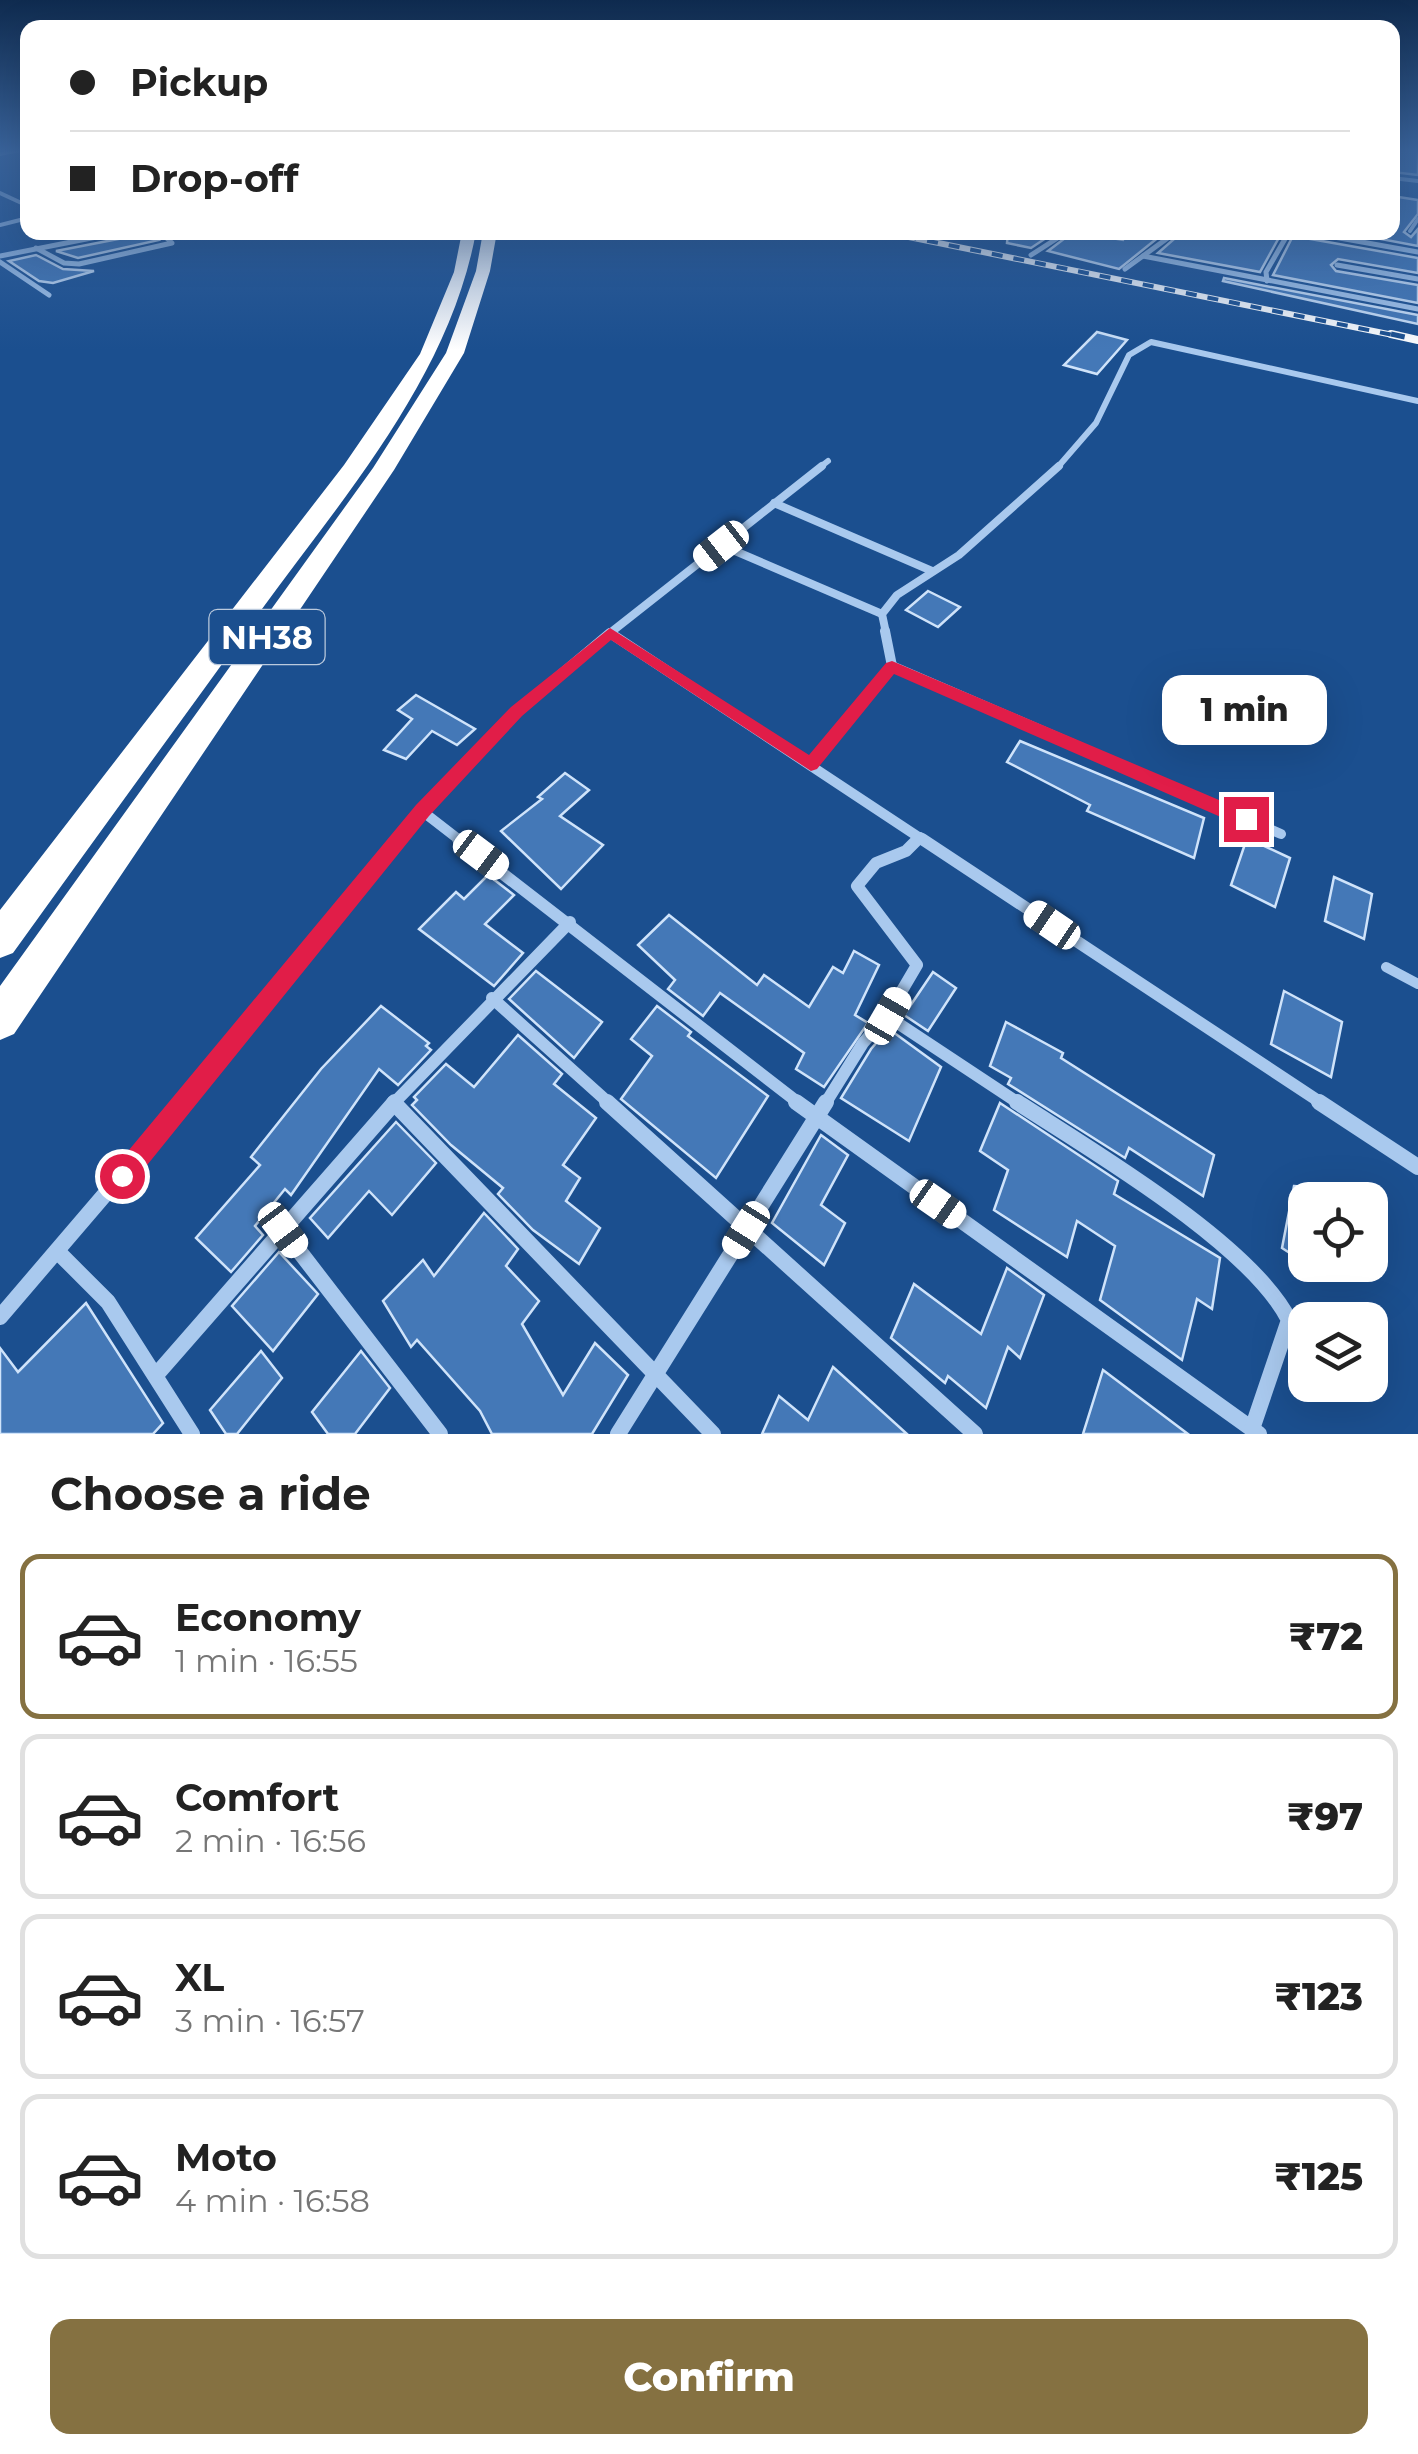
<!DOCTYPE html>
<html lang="en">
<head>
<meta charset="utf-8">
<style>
	body { margin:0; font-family:Montserrat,sans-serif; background:#f6f6f6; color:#222; height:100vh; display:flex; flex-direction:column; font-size:38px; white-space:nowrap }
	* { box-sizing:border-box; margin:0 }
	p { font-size:32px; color:#767676 }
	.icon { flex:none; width:55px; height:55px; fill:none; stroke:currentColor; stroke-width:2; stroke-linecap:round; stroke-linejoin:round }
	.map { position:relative; height:1434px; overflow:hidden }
	.panel { display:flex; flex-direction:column; background:#fff; flex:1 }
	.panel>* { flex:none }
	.hud { position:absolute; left:20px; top:20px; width:1380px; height:220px; border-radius:20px; box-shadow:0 10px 40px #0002; display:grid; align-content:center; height:220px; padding:0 50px; background:#fff }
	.controls { position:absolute; left:1288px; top:1182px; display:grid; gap:20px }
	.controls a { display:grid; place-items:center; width:100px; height:100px; border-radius:20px; background:#fff; box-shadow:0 10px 40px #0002; font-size:50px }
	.end { position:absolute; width:45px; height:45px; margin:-22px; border:12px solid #e11d48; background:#fff; box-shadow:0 0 0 5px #fff }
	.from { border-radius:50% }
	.bubble { position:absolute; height:70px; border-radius:20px; background:#fff; box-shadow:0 10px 40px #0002; font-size:32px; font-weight:800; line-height:70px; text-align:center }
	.car { position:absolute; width:30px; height:60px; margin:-30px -15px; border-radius:12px; box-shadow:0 0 8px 2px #0007; background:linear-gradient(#fff 24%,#345 0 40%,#fff 0 76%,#345 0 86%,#fff 0) }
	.hud b { display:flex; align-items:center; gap:35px; height:95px; font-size:38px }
	.hud b+b { border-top:2px solid #e0e0e0 }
	.hud i { width:25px; height:25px; background:#222 }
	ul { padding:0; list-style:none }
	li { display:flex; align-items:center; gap:30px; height:165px; margin:0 20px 15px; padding:0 30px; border:5px solid #e0e0e0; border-radius:20px }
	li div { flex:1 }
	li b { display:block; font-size:38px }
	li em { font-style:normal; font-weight:800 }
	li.active { border-color:#857141 }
	li>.icon { width:90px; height:90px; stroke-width:1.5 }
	h2 { padding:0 50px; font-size:45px; line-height:120px }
	.primary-button { display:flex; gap:20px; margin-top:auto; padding:20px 50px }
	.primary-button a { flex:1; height:115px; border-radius:20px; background:#857141; color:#fff; font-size:40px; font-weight:800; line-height:115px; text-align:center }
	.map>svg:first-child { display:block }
	.building { fill:#4478b7; stroke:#cfe3fa; stroke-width:2.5 }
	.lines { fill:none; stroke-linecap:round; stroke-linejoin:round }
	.lane { stroke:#a9c9ee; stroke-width:10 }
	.street-far6 { stroke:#a9c9ee; stroke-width:4 }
	.street-far5 { stroke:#a9c9ee; stroke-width:5 }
	.street-far4 { stroke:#a9c9ee; stroke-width:6 }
	.street-far3 { stroke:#a9c9ee; stroke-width:8 }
	.street-far2 { stroke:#a9c9ee; stroke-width:10 }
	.street-far1 { stroke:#a9c9ee; stroke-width:12 }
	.street { stroke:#a9c9ee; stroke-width:16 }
	.highway { fill:#fff; fill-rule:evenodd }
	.rail-far2-casing { stroke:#fff; stroke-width:4 }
	.rail-far1-casing { stroke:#fff; stroke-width:6 }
	.rail-casing { stroke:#fff; stroke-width:8 }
	.rail-far2 { stroke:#1b4f8f; stroke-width:2.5; stroke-dasharray:9; stroke-linecap:butt }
	.rail-far1 { stroke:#1b4f8f; stroke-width:4; stroke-dasharray:11; stroke-linecap:butt }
	.rail { stroke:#1b4f8f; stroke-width:5; stroke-dasharray:14; stroke-linecap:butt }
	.route { fill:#e11d48 }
	.labels { text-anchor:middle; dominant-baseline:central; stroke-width:8; stroke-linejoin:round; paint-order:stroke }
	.shield { fill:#1b4f8f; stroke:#bbcadd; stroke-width:2.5 }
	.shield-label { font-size:32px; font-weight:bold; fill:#fff }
</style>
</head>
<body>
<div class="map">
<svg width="1418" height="1434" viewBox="0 0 1418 1434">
	<rect width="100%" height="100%" fill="#1b4f8f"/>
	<g class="building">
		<polygon points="1392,149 1418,149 1418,175 1392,172"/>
		<polygon points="1392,196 1418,200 1418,214 1404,232 1411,237 1418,229 1418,246 1344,232 1392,232"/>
		<polygon points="128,232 154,232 159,240 78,258 56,251 123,238"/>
		<polygon points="1008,232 1055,232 1031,248 1007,243"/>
		<polygon points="1073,232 1123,240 1127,233 1165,232 1119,269 1048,251"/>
		<polygon points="1182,232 1282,232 1260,272 1158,253"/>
		<polygon points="1295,232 1305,238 1418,258 1418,273 1338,259 1331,265 1336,271 1418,285 1418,303 1273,275"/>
		<polygon points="36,255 63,269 94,271 53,283 39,281 9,261"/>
		<polygon points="1224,278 1418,315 1418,324 1223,281"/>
		<polygon points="1097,332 1127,340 1097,374 1064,365"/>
		<polygon points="928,591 960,607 938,627 906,610"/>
		<polygon points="416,695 475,729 457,745 432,731 406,759 384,750 412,719 398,710"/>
		<polygon points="1020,741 1204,818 1194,858 1087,811 1090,805 1007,762"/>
		<polygon points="565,773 589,790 560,816 603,845 561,889 501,831 542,799 538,797"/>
		<polygon points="1247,838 1290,858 1275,907 1231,885"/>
		<polygon points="488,875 514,895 485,924 523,953 494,986 419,929 456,892 464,899"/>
		<polygon points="1334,877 1372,894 1364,939 1325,921"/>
		<polygon points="669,915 757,985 764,975 809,1007 833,967 843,973 854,951 879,965 855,1015 868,1023 824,1087 796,1069 804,1053 720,993 703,1016 668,989 675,980 638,945"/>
		<polygon points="536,971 602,1022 574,1058 509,999"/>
		<polygon points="933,972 956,988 928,1031 904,1015"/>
		<polygon points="1284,991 1342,1022 1331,1077 1271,1044"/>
		<polygon points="381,1006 429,1043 426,1046 431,1050 398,1085 379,1069 291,1195 285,1189 255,1226 263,1235 231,1272 196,1238 260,1165 251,1157 321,1069"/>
		<polygon points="657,1006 691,1032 688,1036 768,1096 716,1178 621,1099 652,1056 631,1039"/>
		<polygon points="1006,1022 1063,1053 1061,1058 1214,1155 1203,1196 1129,1148 1125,1158 1008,1084 1011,1078 990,1066"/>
		<polygon points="893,1032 941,1067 909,1141 841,1098 871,1049 885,1033 890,1037"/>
		<polygon points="518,1035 562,1074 554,1084 596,1118 563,1165 580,1178 566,1201 600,1228 579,1264 533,1230 498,1194 503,1188 451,1145 412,1105 417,1100 414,1097 446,1064 474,1087"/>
		<polygon points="1000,1103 1118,1181 1114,1194 1220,1258 1212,1309 1197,1299 1182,1360 1100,1300 1115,1246 1077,1221 1067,1257 994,1210 1008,1170 980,1151"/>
		<polygon points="396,1122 436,1163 392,1215 369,1191 328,1238 310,1218"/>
		<polygon points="821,1135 848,1155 821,1205 845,1223 824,1265 772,1223"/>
		<polygon points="1294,1186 1305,1187 1305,1263 1282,1248"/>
		<polygon points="484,1213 518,1249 506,1266 539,1301 522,1324 563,1395 595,1343 628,1375 592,1434 492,1434 480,1411 417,1340 411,1347 383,1301 423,1260 434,1276"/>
		<polygon points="279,1252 318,1294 273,1351 232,1306"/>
		<polygon points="1007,1268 1044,1295 1020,1358 1008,1347 986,1408 948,1376 945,1383 891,1338 914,1284 981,1334"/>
		<polygon points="86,1303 163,1423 153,1434 0,1434 0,1348 18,1372"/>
		<polygon points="261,1351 282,1378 237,1434 226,1434 210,1410"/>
		<polygon points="361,1351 390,1388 355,1434 328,1434 312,1412"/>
		<polygon points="833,1367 907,1434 762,1434 779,1396 808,1420"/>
		<polygon points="1103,1370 1188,1434 1083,1434"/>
	</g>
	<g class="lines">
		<polyline class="lane" points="1386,967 1418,984"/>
		<g class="street-far6">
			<polyline points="0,154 25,149"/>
			<polyline points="1392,178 1418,181"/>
			<polyline points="0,193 28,206"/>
			<polyline points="0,225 28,218"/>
			<polyline points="1410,231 1418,219"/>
			<polyline points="1306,232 1311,233"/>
			<polyline points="117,233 122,232"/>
		</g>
		<g class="street-far5">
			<polyline points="1306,232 1418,252"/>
			<polyline points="36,248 64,263 79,264 172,243 160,232"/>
			<polyline points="1031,255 1067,232"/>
			<polyline points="0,256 122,232"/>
			<polyline points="1143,256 1418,309"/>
			<polyline points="0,262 49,295"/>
			<polyline points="1337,265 1418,279"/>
			<polyline points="1125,269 1176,232"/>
			<polyline points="1267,281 1266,272 1289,232"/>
		</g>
		<g class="street-far4">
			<polyline points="819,468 828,461"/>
			<polyline points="1057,468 1096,423 1129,355 1151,342 1418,401"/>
		</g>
		<g class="street-far3">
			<polyline points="774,503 932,571"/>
			<polyline points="721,545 882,614"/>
			<polyline points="610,633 822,466"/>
			<polyline points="886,633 882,614 897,595 959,555 1059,466"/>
		</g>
		<g class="street-far2">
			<polyline points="892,666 1281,834"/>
			<polyline points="811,764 892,666 885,631"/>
			<polyline points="422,811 462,842"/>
			<polyline points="397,842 517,711 610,633 926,842"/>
			<polyline points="915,842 920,837"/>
		</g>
		<g class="street-far1">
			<polyline points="458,839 800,1104"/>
			<polyline points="922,839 1323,1104"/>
			<polyline points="492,998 610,1104"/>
			<polyline points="887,1016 917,965 857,886 876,863 906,851 918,839"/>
			<polyline points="182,1104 399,839"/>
			<polyline points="393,1104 570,922"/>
			<polyline points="825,1104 863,1043 887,1016 1020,1104"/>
		</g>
		<g class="street">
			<polyline points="607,1102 975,1434"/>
			<polyline points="796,1102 1259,1434"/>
			<path d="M1017,1102c74,48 234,142 272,218l-37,109"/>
			<polyline points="1319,1102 1418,1167"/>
			<polyline points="394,1103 713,1434"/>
			<polyline points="283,1230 440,1434"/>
			<polyline points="57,1251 108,1302 192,1434"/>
			<polyline points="0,1317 184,1102"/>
			<polyline points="157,1374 395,1102"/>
			<polyline points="618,1434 826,1102"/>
		</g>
		<g class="highway">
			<path d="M462,232h14c-27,146 -132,264 -217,381 -82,113 -164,226 -246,340l-13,5v-48l344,-445 76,-111 34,-82z"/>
			<polygon points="483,232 497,232 490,271 464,353 394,470 14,1034 0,1040 0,986 373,468 446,353 476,271"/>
		</g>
		<defs>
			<polyline id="rail-far2" points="884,232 889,233"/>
			<polyline id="rail-far1" points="884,232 1403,337"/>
			<polyline id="rail" points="1391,334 1418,340"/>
		</defs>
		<use href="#rail-far2" class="rail-far2-casing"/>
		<use href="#rail-far1" class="rail-far1-casing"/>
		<use href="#rail" class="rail-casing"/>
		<use href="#rail-far2" class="rail-far2"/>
		<use href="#rail-far1" class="rail-far1"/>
		<use href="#rail" class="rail"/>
	</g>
	<linearGradient id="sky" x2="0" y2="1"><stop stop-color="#0f2b4f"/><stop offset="0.43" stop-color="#39639b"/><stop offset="1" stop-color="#39639b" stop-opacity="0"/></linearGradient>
	<rect width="1418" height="350" fill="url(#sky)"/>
	<polygon class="route" points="610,628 809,755 886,663 892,661 1252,814 1255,819 1252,825 1239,825 894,674 817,769 811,771 611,640 522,716 429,816 131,1185 122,1189 114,1185 110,1176 114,1168 416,805 511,707"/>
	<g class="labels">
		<rect class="shield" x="209.5" y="610" width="115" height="54" rx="8"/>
		<g class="shield-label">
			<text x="267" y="637">NH38</text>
		</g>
	</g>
</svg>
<div class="controls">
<a><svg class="icon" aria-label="locate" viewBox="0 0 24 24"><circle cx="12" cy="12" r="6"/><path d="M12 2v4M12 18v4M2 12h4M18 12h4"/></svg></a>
<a><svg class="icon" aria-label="layers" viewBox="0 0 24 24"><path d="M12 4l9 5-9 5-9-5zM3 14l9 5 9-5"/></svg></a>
</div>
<i class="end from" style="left:122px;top:1176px"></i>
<i class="end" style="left:1246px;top:819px"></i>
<div class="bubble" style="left:1162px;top:675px;width:165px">1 min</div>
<i class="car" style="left:721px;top:546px;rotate:232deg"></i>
<i class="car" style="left:481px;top:855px;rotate:127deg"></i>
<i class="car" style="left:1052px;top:925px;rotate:304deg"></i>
<i class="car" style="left:888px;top:1016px;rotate:30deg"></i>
<i class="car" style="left:938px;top:1204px;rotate:125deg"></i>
<i class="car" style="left:283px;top:1230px;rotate:143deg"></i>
<i class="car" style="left:746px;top:1230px;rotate:212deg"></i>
<div class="hud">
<b><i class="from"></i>Pickup</b>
<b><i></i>Drop-off</b>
</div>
</div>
<section class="panel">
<h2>Choose a ride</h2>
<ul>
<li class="active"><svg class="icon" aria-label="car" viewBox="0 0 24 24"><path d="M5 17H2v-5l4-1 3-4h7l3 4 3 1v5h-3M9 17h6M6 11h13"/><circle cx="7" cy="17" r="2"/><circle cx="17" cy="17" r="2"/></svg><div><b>Economy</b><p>1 min · 16:55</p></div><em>₹72</em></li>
<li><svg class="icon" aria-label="car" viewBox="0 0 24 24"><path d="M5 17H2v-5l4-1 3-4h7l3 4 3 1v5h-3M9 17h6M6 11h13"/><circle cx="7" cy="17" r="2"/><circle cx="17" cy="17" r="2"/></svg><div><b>Comfort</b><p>2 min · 16:56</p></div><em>₹97</em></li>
<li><svg class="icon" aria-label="car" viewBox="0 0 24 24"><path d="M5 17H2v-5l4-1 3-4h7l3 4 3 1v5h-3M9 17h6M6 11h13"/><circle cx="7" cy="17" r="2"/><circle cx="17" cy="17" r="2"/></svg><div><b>XL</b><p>3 min · 16:57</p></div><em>₹123</em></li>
<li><svg class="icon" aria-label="car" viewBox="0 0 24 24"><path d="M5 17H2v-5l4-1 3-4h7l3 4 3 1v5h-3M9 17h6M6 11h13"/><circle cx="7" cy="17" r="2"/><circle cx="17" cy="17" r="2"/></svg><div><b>Moto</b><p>4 min · 16:58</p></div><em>₹125</em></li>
</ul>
<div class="primary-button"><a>Confirm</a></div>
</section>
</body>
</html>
